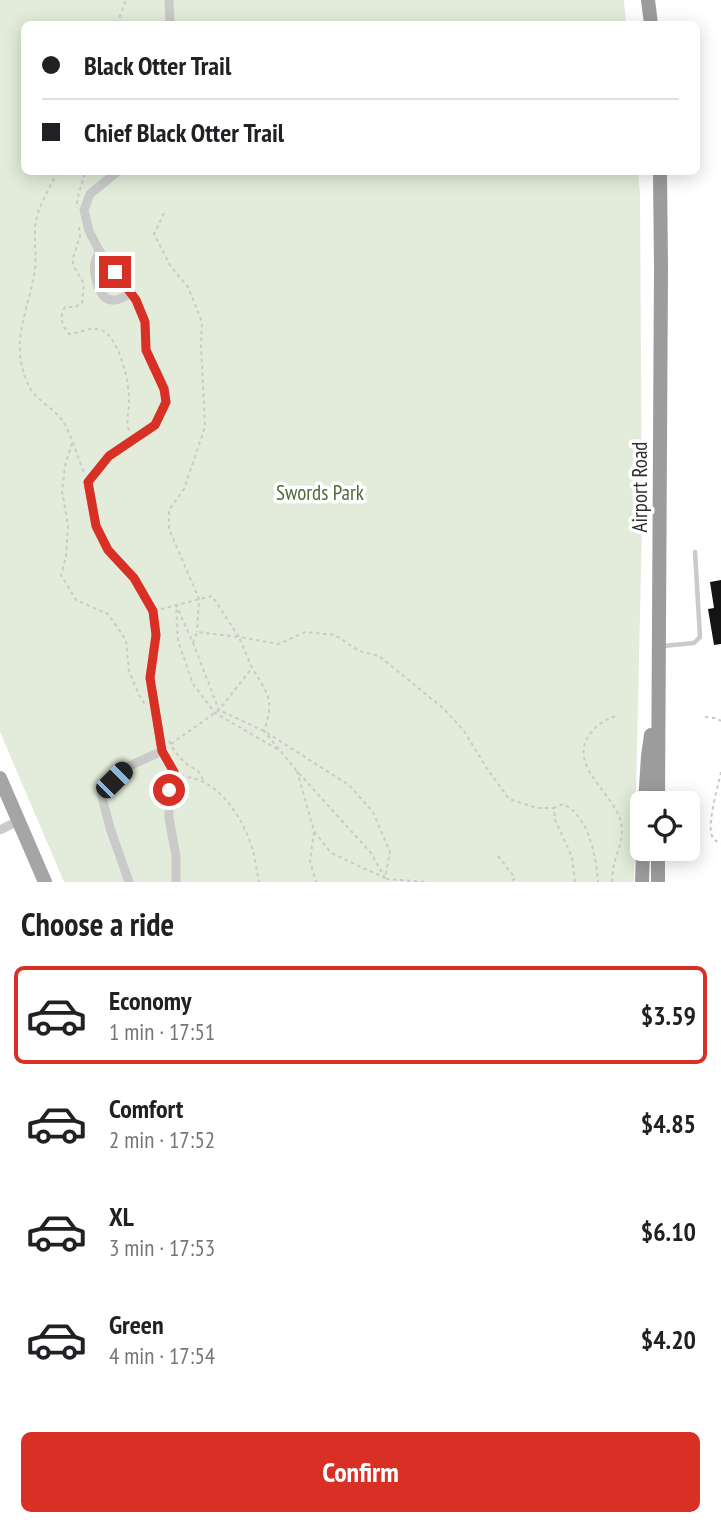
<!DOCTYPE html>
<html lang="en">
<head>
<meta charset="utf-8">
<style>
	body { margin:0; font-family:"PT Sans Narrow",sans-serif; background:#f6f6f6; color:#202124; height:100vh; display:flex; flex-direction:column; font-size:26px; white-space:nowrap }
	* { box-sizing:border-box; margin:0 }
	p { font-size:23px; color:#757577 }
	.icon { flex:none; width:38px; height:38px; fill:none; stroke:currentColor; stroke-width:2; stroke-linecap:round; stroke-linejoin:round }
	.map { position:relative; height:882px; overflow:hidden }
	.sheet { display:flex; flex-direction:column; background:#fff; flex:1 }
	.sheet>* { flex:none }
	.guide { position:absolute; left:21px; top:21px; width:679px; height:154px; border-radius:10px; box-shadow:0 4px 18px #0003; display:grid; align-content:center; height:154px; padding:0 21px; background:#fff }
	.tools { position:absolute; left:630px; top:791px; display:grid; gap:14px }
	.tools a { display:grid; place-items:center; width:70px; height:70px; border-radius:10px; background:#fff; box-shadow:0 4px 18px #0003; font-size:35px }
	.end { position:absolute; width:32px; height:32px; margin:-16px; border:9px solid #d93025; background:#fff; box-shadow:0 0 0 4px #fff }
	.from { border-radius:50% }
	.car { position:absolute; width:21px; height:42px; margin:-21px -10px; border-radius:9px; box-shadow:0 0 5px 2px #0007; background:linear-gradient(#222 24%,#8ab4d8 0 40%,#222 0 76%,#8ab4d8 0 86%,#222 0) }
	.guide b { display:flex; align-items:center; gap:24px; height:66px; font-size:26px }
	.guide b+b { border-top:2px solid #e0e0e0 }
	.guide i { width:18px; height:18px; background:#202124 }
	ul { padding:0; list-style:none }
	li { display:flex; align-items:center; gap:21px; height:98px; margin:0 14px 10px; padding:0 7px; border:4px solid transparent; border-radius:10px }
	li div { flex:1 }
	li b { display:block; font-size:26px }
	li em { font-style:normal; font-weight:600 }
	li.active { border-color:#d93025 }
	li>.icon { width:63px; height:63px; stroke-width:1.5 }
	h2 { padding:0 21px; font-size:32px; line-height:84px }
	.action { display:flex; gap:14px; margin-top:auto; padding:14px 21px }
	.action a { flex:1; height:80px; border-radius:10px; background:#d93025; color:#fff; font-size:28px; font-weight:600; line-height:80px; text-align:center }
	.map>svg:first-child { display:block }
	.green { fill:#e3ecda }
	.building { fill:#141414 }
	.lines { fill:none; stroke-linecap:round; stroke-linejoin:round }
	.path { stroke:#cacaca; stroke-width:2; stroke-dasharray:3.5 3.5; stroke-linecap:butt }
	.service { stroke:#cacaca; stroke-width:4.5 }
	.minor { stroke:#cacaca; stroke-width:9 }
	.primary { stroke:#a5a5a5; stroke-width:14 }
	.trunk { stroke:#9c9c9c; stroke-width:14 }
	.route { stroke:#d93025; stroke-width:9 }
	.labels { text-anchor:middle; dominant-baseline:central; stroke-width:7; stroke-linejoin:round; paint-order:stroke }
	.street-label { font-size:21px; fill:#2d2d2d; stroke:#fff }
	.park-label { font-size:21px; fill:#4e6b39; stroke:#fff }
</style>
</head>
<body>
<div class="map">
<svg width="721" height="882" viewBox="0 0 721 882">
	<rect width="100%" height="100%" fill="#fff"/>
	<polygon class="green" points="0,0 624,0 626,24 24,24 24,172 638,172 640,193 642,525 634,882 64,882 0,732"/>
	<polygon class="building" points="721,580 721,644 714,645 708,609 714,608 710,582"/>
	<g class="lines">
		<g class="path">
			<polyline points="117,24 126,0"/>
			<path d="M57,172c-7,16 -18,32 -21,49 -3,16 1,33 -1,49 -7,44 -28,75 -4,120 6,10 23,19 31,30 9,13 16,39 23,55"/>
			<path d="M77,204c1,-12 6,-21 8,-32"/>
			<polyline points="164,213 154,234 171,267 188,287 202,322 201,345 205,427 184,489 169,510 169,529 199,599 197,632"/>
			<path d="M79,227l1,9 -7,22v7l11,19 -2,19 -7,4h-10c-6,9 -3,19 4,27 11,-1 20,-8 32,-4 18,6 29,54 28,71 0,14 -4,18 1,33"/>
			<polyline points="72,443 65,466 62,491 68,525 66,557 61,575 76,600 108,614 126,640 129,671 139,695 146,706"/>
			<polyline points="161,609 212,596 239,637 279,644 305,632 335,635 359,651 379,656 444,709 464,731 486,767 509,799 537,808 554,808"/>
			<polyline points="193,643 197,632 239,637 252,668 219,710 193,643 176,605 178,641 193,684 215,713 279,750"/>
			<polyline points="705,717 716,718 721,721"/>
			<polyline points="169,741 175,752 185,763 198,771 204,781"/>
			<path d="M171,744l48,-34 45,21 85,54 24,27 17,40 -5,26 -14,-25 -75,-83 -32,-39c11,-31 4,-37 -12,-63"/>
			<polyline points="297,771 314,831 331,853 385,878 384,882"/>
			<path d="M721,772c-3,14 -14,52 -9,64 2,5 4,5 9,7"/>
			<path d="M181,775c9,3 19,4 26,9 23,13 41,45 47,71 2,9 3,18 5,27"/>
			<polyline points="314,832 310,861 316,882"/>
			<polyline points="498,856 515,878 511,882"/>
			<polyline points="386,879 428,882"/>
			<path d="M575,882l-3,-25 -17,-37 -1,-12 9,-4c26,12 33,52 35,78"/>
			<path d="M612,882c1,-4 0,-7 1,-11 1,-14 10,-27 9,-43 -3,-33 -55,-59 -33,-93 7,-10 15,-15 27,-19"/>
		</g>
		<polyline class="service" points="663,646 694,643 700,637 695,552"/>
		<g class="minor">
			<polyline points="169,0 170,24"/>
			<polyline points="117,172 90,194 84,210 89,231 100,252 136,300 145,322 146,350 165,389 166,402 155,425 109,456 88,482 96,526 108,550 134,578 153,611 156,635 150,678 162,751 174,772 169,790 169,818 176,856 176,882"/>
			<path d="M100,252c-2,3 -4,7 -5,11 -2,11 4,39 19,37 6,0 12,-4 16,-7"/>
			<polyline points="0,830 18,821"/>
			<polyline points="129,882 110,828 101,793 127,767 162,751"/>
		</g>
		<polyline class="primary" points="0,778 45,882"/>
		<g class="trunk">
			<polyline points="648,0 651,24"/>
			<polyline points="645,803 648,756 651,735"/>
			<polyline points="658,803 661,267 660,172"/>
			<polyline points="642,882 643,849"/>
			<polyline points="658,882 658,849"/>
		</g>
	</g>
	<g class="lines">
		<polyline class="route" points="115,272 136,300 145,322 146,350 164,389 166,402 155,425 109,456 88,482 96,526 108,550 134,578 153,611 156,635 150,678 162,751 174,772 169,790"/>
	</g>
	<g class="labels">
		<g class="street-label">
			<text transform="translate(639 487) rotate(-90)">Airport Road</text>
		</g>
		<g class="park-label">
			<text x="320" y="492">Swords Park</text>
		</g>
	</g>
</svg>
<div class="tools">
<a><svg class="icon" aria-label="locate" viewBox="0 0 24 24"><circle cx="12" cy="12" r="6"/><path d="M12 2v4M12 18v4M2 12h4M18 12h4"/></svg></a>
</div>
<i class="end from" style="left:169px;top:790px"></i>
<i class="end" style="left:115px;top:272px"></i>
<i class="car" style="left:114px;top:780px;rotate:45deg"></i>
<div class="guide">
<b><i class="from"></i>Black Otter Trail</b>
<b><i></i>Chief Black Otter Trail</b>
</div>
</div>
<section class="sheet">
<h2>Choose a ride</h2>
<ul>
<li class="active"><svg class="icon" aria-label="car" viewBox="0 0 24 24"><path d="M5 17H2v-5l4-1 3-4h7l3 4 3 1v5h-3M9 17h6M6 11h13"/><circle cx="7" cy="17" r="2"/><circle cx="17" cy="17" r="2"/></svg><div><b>Economy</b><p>1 min · 17:51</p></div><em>$3.59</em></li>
<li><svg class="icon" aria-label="car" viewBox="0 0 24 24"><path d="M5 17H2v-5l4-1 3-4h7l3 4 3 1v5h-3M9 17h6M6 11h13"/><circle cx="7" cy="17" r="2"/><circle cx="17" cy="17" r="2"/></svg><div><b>Comfort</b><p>2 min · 17:52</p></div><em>$4.85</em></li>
<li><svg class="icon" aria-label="car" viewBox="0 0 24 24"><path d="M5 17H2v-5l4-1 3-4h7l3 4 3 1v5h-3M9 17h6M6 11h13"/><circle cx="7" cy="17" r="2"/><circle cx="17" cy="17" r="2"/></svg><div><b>XL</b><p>3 min · 17:53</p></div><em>$6.10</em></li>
<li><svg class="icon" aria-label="car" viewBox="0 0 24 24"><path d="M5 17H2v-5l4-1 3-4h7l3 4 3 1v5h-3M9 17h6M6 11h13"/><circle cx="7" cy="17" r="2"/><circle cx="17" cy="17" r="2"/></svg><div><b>Green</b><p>4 min · 17:54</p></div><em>$4.20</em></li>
</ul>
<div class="action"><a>Confirm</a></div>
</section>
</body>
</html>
